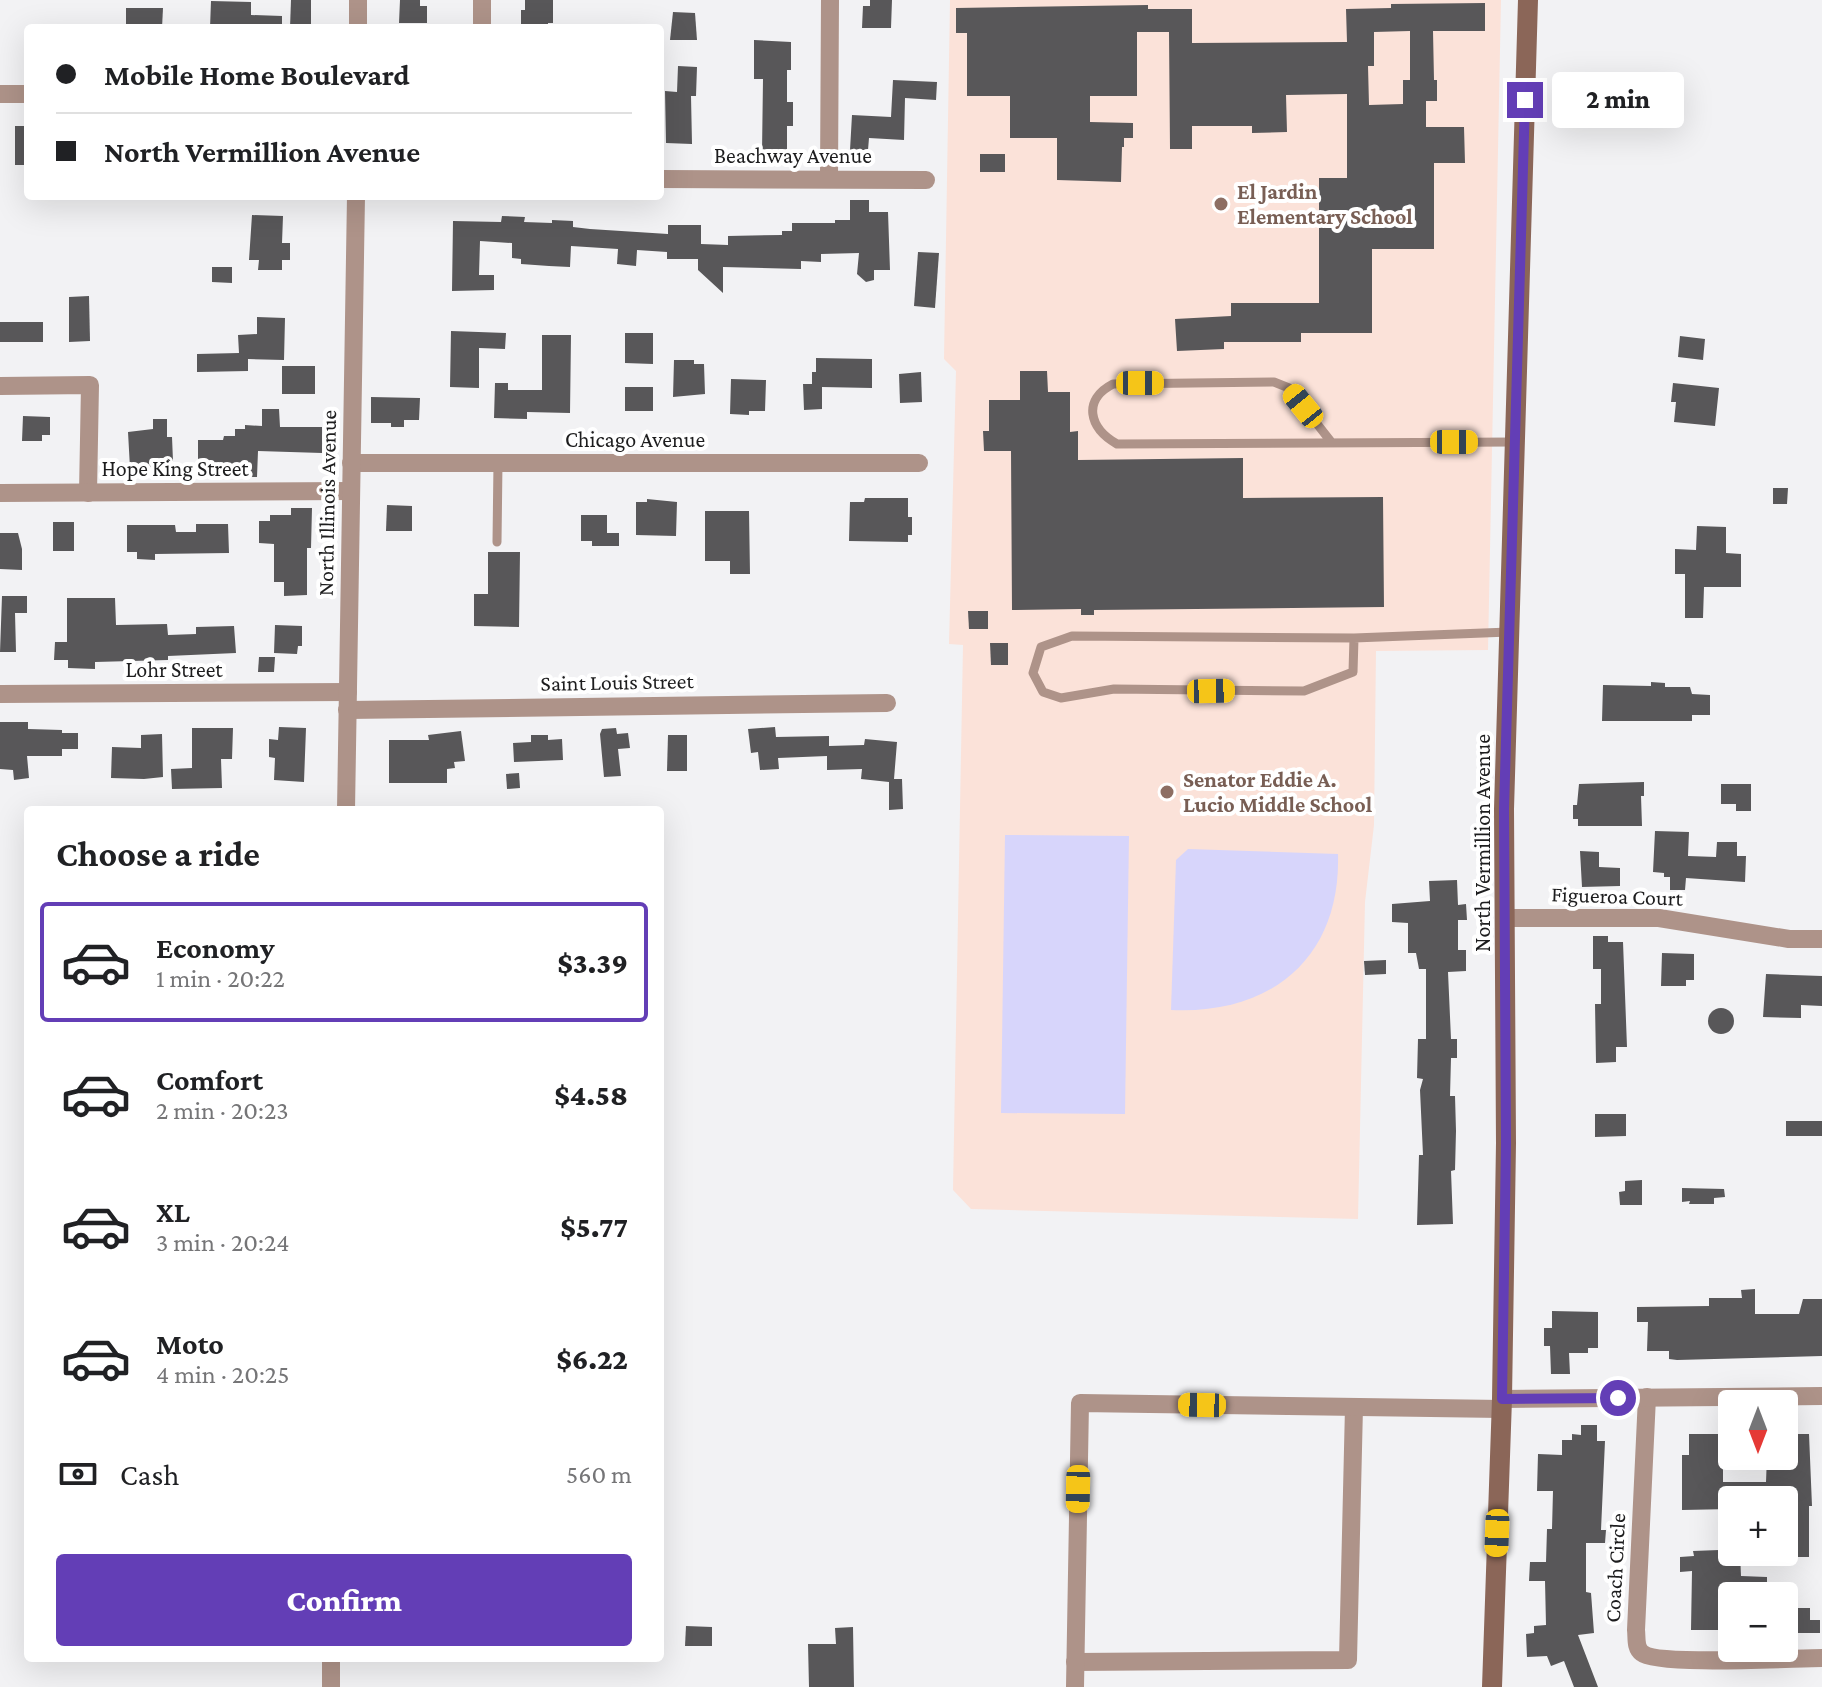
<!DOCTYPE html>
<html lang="en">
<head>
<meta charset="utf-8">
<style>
	body { margin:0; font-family:"Crimson Pro",serif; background:#f6f6f6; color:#202124; height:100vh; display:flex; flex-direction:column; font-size:30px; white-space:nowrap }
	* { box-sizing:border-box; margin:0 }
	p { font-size:26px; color:#757577 }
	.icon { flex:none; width:44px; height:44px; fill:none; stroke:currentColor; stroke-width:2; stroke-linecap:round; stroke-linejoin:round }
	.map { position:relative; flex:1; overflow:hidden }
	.details { position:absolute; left:24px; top:806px; width:640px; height:856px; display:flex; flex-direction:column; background:#fff; border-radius:8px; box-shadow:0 8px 32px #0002 }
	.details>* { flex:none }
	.banner { position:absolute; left:24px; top:24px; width:640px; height:176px; border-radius:8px; box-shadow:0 8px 32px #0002; display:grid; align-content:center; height:176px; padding:0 32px; background:#fff }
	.needle { width:52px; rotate:180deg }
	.tools { position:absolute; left:1718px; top:1390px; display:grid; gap:16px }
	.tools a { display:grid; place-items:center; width:80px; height:80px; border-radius:8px; background:#fff; box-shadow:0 8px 32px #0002; font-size:40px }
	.end { position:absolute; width:36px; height:36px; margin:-18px; border:10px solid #633eb6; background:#fff; box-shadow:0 0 0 4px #fff }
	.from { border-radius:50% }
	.bubble { position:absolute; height:56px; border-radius:8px; background:#fff; box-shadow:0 8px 32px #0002; font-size:26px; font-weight:800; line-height:56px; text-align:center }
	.car { position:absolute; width:24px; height:48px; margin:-24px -12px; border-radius:10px; box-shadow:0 0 6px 2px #0007; background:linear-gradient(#f5c518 24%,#345 0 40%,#f5c518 0 76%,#345 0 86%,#f5c518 0) }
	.banner b { display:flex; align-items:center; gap:28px; height:76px; font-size:30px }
	.banner b+b { border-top:2px solid #e0e0e0 }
	.banner i { width:20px; height:20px; background:#202124 }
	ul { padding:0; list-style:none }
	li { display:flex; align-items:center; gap:24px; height:120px; margin:0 16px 12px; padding:0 16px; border:4px solid transparent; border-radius:8px }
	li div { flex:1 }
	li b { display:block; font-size:30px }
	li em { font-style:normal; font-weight:800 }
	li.active { border-color:#633eb6 }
	li>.icon { width:72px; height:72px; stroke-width:1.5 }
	h2 { padding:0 32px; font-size:36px; line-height:96px }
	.pay { display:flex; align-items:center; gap:20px; height:88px; padding:0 32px; font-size:30px }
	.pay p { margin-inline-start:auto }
	.button { display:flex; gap:16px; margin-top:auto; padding:16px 32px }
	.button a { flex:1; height:92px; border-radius:8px; background:#633eb6; color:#fff; font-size:32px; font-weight:800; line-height:92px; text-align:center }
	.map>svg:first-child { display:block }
	.education { fill:#fbe2d9 }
	.green { fill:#d7d5fb }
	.building { fill:#585759; fill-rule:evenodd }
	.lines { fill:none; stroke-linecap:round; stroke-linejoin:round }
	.lane { stroke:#ae9389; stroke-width:9 }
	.street { stroke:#ae9389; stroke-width:18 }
	.secondary { stroke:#8b6658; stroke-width:20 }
	.route { stroke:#633eb6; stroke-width:10 }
	.education-dot { fill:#8d6e63; stroke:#fff; stroke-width:3 }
	.labels { text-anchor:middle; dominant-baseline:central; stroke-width:8; stroke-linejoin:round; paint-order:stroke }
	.street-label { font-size:22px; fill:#1d1d1e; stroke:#fff }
	.education-label { font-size:22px; font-weight:bold; fill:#785e54; stroke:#fff; text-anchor:start }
</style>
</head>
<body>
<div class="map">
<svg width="1822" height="1687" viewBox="0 0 1822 1687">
	<rect width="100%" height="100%" fill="#f2f2f4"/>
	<polygon class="education" points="950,0 1501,0 1488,650 1376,651 1374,825 1365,902 1358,1219 971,1209 953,1190 963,645 949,644 956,371 944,359"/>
	<g class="green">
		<polygon points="1005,835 1129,836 1125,1114 1001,1113"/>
		<path d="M1188,849l150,5c3,103 -66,161 -167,156l5,-150z"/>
	</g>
	<g class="building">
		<polygon points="291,0 311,0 311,28 290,28"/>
		<polygon points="400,0 420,0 420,6 427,6 427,23 399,23"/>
		<polygon points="525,0 553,0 553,23 548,23 548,28 521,28 521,10 525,10"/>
		<polygon points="870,0 892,0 891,28 862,28 863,6 870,6"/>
		<polygon points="211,1 251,2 251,15 282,16 282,28 210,28"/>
		<path d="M1485,3v28h-52l1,49h3v21h-11v26h38l1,36h-31v86h-62v84h-71v9h-77v7l-47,2 -2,-32 56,-3v-13h88v-125h28v-84l-61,1 1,37 -35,1v-7h-60v23h-22l-1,-117h-32v64h-47v26l43,1v15h-9v9h-2l-1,35 -64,-2v-42h-47v-42h-43v-63h-11v-25l192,-3v4h44v34l155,-1 -1,-33 45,-1v-4zM1410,31v49h-7v24l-34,1 -1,-39h6v-34z"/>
		<polygon points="126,8 163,8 162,28 126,28"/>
		<polygon points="673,12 695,13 697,40 670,40"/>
		<polygon points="754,40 791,42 791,70 787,70 787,102 793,102 793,126 787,126 787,152 762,152 763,79 754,79"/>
		<polygon points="678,66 697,67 696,96 691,96 692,144 666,143 665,91 677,92"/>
		<polygon points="893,80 937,82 936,100 905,98 904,140 869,138 868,150 850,150 852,115 891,117"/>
		<rect x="15" y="126" width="13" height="39"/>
		<rect x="980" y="154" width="25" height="18"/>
		<polygon points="850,200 869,200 869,212 888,212 890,270 874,270 874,280 866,282 857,274 859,253 821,254 821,262 801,261 801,269 723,267 723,293 698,270 698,259 667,259 667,252 637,250 636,266 617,264 618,249 571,246 570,267 549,266 521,264 521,259 512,258 512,243 480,241 479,275 494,275 494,290 452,291 453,221 501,222 502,216 525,217 524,222 552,223 552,220 573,221 573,227 590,229 668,234 668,225 701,225 701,244 728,245 728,236 782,235 782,231 792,231 792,223 835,223 835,220 850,220"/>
		<polygon points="252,215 283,216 282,243 290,243 290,260 282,260 282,270 258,270 259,260 249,260"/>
		<polygon points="918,252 939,253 935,308 914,306"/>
		<polygon points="212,267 232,267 232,283 212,282"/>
		<polygon points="89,296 90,341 69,342 69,297"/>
		<polygon points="257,317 285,318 284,360 248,359 248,371 197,372 197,354 239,353 238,335 257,334"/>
		<rect x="0" y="322" width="43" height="20"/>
		<polygon points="451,331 506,333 505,349 479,348 479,388 450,387"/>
		<polygon points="625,333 653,333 653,364 625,363"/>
		<polygon points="542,335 571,335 570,413 527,412 527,419 494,418 495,383 508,383 508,390 542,390"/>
		<polygon points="1680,336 1705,339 1703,360 1678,357"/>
		<polygon points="816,358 872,359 872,388 822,387 822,409 804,410 803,384 812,384 812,372 816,372"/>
		<polygon points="674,360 694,360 694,364 704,364 705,394 673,397"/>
		<rect x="282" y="366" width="33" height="28"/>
		<polygon points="1020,371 1047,371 1048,392 1070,392 1070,432 1078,431 1078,460 1243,458 1243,498 1383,497 1384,607 1094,610 1094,615 1081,615 1081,609 1012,610 1011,451 984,451 983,431 989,431 989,400 1020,400"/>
		<polygon points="921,372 922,402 900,403 899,374"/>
		<polygon points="731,379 766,380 765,411 749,411 749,415 730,414"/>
		<polygon points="1673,383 1719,388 1715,426 1674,422 1676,402 1671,402"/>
		<rect x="625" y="387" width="28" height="24"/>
		<polygon points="371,397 420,398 419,420 404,420 404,427 391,427 391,423 371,423"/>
		<polygon points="262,409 279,409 280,427 322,427 322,453 258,451 257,477 235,477 235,469 210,468 210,461 198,461 198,440 223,440 224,436 235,436 235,429 245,429 245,425 262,426"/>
		<polygon points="23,416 50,417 50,435 42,435 42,441 22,441"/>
		<polygon points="153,419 167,419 167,437 172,437 173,461 158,461 158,467 130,468 128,432 153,429"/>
		<polygon points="1773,488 1788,488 1787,504 1773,504"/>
		<polygon points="865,498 908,498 908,517 912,517 912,535 908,535 908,542 849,541 850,502 864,502"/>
		<polygon points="647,499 677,502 676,536 636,535 636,502 647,502"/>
		<polygon points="387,505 412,506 412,531 386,531"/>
		<polygon points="291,508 312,508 311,548 307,548 307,595 284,596 284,582 274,582 274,544 259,543 259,521 270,521 270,515 291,515"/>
		<polygon points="705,511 749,511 750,574 730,574 730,561 705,561"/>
		<polygon points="581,515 607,515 607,533 619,533 619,546 592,546 592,541 581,541"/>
		<rect x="53" y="522" width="21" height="29"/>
		<polygon points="196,524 228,524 229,553 155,554 155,560 137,559 137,552 127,552 127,525 175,525 176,532 196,532"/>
		<polygon points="1697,526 1726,527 1726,553 1741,554 1741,587 1704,587 1703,618 1685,618 1685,574 1675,574 1675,549 1696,550"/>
		<polygon points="0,533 18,533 22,549 22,570 0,569"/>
		<polygon points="488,552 520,552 519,627 474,626 474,594 488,594"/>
		<polygon points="2,596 27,596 27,613 15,613 16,652 0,652"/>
		<polygon points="67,598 115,598 116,625 167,624 168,635 196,634 196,627 234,626 236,653 168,656 168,660 95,662 95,669 68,668 68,660 54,660 55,642 67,642"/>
		<polygon points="968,611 988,611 988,629 969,629"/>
		<polygon points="275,625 302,626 302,646 298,646 297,654 274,653"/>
		<polygon points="990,643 1008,643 1008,665 991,665"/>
		<polygon points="259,657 275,657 274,672 258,672"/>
		<polygon points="1651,682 1665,683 1665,687 1690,687 1692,694 1710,695 1710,715 1692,715 1692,721 1602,721 1603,685 1651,686"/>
		<polygon points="0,722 28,722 28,729 62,730 62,733 78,733 78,749 62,749 62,756 27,756 29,778 14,780 13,770 0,769"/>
		<polygon points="279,727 306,728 304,782 274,780 275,758 269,757 269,739 278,740"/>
		<polygon points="775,727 776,737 829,736 829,746 864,745 865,739 897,742 894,779 902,779 903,809 889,810 889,782 861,779 862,769 827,770 827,756 778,758 779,769 760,770 758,752 751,753 748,729"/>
		<polygon points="192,728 233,728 232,759 221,759 222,788 172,789 171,769 192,768"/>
		<polygon points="616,728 617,734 628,733 630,748 618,749 621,776 604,777 600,734 602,729"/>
		<polygon points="461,731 465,761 454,762 455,768 447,769 447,783 389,783 389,740 429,740 428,735"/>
		<polygon points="162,734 163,777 144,779 111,778 112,747 141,748 141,735"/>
		<polygon points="531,735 548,735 548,740 562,739 563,760 514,762 513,743 531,742"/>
		<polygon points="668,735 687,735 687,771 667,771"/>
		<polygon points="519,773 520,788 507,789 506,774"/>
		<polygon points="1644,782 1644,796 1641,796 1642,826 1578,826 1578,819 1573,819 1573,805 1577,805 1579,784"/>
		<polygon points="1721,784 1751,784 1751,811 1736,811 1736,804 1721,804"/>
		<polygon points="1655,831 1689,832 1688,856 1716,857 1717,842 1737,842 1737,856 1746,856 1745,882 1686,878 1685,890 1670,890 1670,877 1664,877 1664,873 1653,872"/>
		<polygon points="1580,851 1599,852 1599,867 1620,868 1620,886 1582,887"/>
		<polygon points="1457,880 1458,905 1466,904 1467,920 1458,920 1458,950 1466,950 1466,971 1448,972 1451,1039 1457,1039 1457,1058 1451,1058 1450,1096 1455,1096 1456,1131 1455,1170 1451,1171 1453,1224 1417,1225 1419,1155 1423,1155 1420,1090 1423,1079 1417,1078 1418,1039 1426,1039 1426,969 1419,969 1416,953 1408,953 1408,923 1392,922 1392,904 1430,901 1429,881"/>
		<polygon points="1593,936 1608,936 1608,942 1623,942 1627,1047 1616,1047 1616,1062 1596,1063 1595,1004 1601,1004 1601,969 1593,969"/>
		<polygon points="1662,953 1694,954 1694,980 1686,980 1686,986 1661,986"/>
		<polygon points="1386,960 1386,974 1365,975 1364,961"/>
		<polygon points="1766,974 1822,976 1822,1006 1801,1005 1801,1018 1763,1017"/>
		<circle cx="1721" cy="1021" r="13"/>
		<polygon points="1595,1114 1626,1114 1626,1136 1595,1137"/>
		<rect x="1786" y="1121" width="36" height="15"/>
		<polygon points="1642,1180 1642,1205 1620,1205 1619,1192 1625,1191 1625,1181"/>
		<polygon points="1682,1188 1724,1189 1725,1197 1714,1198 1714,1204 1689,1204 1690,1201 1682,1202"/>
		<polygon points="1755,1289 1755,1314 1799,1314 1803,1299 1822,1299 1822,1356 1677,1360 1669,1359 1669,1351 1647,1351 1648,1322 1637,1322 1637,1307 1709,1306 1709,1298 1742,1298 1741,1290"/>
		<polygon points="1552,1311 1598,1312 1598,1348 1588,1348 1588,1353 1569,1353 1570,1374 1551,1374 1550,1346 1544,1346 1544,1328 1552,1328"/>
		<polygon points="1581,1425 1597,1425 1597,1441 1605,1441 1601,1530 1606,1530 1605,1543 1586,1543 1586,1592 1591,1593 1594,1633 1578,1635 1598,1687 1574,1687 1564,1661 1551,1666 1547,1656 1527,1657 1526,1634 1534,1633 1534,1626 1546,1625 1545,1581 1529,1581 1530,1562 1546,1562 1547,1529 1552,1529 1553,1491 1537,1491 1538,1454 1562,1455 1562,1440 1572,1440 1572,1434 1581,1435"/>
		<polygon points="1689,1434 1732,1434 1732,1446 1723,1446 1723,1482 1766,1482 1767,1456 1784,1456 1784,1434 1809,1434 1812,1506 1809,1506 1809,1557 1784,1557 1784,1500 1742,1498 1732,1500 1732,1509 1682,1510 1682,1455 1689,1455"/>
		<polygon points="1732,1543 1732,1552 1740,1552 1741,1576 1767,1577 1767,1596 1732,1596 1732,1600 1727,1600 1727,1630 1691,1630 1692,1571 1680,1572 1680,1557 1694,1556 1693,1551 1719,1550 1719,1544"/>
		<polygon points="1784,1608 1810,1608 1810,1620 1820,1620 1820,1633 1784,1633"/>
		<polygon points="686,1626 712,1627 712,1646 685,1646"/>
		<polygon points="853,1627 854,1687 809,1687 808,1644 836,1644 835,1628"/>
	</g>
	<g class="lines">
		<g class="lane">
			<path d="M1332,443l-43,-55 -15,-6 -161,2c-31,16 -24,44 4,60l398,-2"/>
			<polyline points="497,542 498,463"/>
			<polyline points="1354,638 1072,636 1041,647 1033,673 1043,692 1061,698 1114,689 1304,691 1353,672 1354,638 1509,632"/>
		</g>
		<g class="street">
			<polyline points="358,28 358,0"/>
			<polyline points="482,28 482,0"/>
			<polyline points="0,94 28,94"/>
			<polyline points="829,178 830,0"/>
			<polyline points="660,179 926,180"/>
			<polyline points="0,386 90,385 88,493"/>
			<polyline points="351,463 919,463"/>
			<polyline points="0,493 351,491"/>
			<polyline points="0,694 348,692"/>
			<polyline points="347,710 887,703"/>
			<polyline points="346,810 356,196"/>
			<polyline points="1504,918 1659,918 1789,939 1822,939"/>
			<path d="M1647,1397l-11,233c1,8 -1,18 6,23 15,13 152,5 180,5"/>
			<polyline points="1502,1399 1822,1396"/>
			<polyline points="1075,1662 1348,1660 1354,1407"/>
			<polyline points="331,1687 331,1658"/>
			<polyline points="1075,1687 1080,1403 1502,1409"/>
		</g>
		<polyline class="secondary" points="1492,1687 1502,1399 1506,1143 1504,809 1528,0"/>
	</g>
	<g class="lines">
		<polyline class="route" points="1525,100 1504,809 1506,1143 1502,1399 1618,1398"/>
	</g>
	<g class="education-dot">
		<circle cx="1221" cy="204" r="8"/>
		<circle cx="1167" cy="792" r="8"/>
	</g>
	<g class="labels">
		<g class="street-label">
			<text x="793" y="155">Beachway Avenue</text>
			<text x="635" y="439">Chicago Avenue</text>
			<text x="175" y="468">Hope King Street</text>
			<text transform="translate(327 503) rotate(-89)">North Illinois Avenue</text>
			<text x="174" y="669">Lohr Street</text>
			<text transform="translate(617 682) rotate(-1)">Saint Louis Street</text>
			<text transform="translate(1482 843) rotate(-90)">North Vermillion Avenue</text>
			<text transform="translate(1617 896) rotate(2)">Figueroa Court</text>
			<text transform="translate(1615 1568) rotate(-87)">Coach Circle</text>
		</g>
		<g class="education-label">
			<text x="1237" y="191">El Jardin<tspan x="1237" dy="25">Elementary School</tspan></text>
			<text x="1183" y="779">Senator Eddie A.<tspan x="1183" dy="25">Lucio Middle School</tspan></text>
		</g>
	</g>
</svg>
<div class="tools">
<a><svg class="needle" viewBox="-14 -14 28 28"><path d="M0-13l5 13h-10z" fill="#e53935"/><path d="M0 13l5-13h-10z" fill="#757577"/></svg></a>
<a>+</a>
<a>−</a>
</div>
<i class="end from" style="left:1618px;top:1398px"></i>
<i class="end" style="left:1525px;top:100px"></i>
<div class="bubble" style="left:1552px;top:72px;width:132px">2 min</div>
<i class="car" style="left:1140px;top:383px;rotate:90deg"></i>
<i class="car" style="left:1303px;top:406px;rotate:321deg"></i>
<i class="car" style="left:1454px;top:442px;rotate:90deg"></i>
<i class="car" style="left:1211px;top:691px;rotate:89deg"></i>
<i class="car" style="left:1202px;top:1405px;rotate:271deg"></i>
<i class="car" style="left:1078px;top:1489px;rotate:181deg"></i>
<i class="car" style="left:1497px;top:1533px;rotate:182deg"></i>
<div class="banner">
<b><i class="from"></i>Mobile Home Boulevard</b>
<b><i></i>North Vermillion Avenue</b>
</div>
<section class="details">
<h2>Choose a ride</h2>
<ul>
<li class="active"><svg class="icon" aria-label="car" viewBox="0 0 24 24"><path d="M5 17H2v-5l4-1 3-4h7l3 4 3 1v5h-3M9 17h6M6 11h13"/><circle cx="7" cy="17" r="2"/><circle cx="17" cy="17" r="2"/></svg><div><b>Economy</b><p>1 min · 20:22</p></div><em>$3.39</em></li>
<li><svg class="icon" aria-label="car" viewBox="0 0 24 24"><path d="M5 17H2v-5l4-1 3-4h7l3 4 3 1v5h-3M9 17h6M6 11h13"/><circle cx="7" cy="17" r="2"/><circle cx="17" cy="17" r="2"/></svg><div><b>Comfort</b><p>2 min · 20:23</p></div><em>$4.58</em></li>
<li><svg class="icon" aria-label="car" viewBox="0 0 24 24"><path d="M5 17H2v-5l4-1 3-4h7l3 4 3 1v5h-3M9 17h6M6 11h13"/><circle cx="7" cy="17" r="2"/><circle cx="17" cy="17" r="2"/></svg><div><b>XL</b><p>3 min · 20:24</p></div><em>$5.77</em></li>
<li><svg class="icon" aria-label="car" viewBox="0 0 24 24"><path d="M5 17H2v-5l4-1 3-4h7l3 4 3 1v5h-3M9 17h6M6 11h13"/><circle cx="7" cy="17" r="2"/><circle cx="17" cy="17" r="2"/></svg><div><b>Moto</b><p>4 min · 20:25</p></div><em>$6.22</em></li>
</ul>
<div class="pay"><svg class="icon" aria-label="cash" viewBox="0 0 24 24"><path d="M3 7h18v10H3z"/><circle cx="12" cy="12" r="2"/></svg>Cash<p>560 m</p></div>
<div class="button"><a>Confirm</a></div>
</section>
</div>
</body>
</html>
